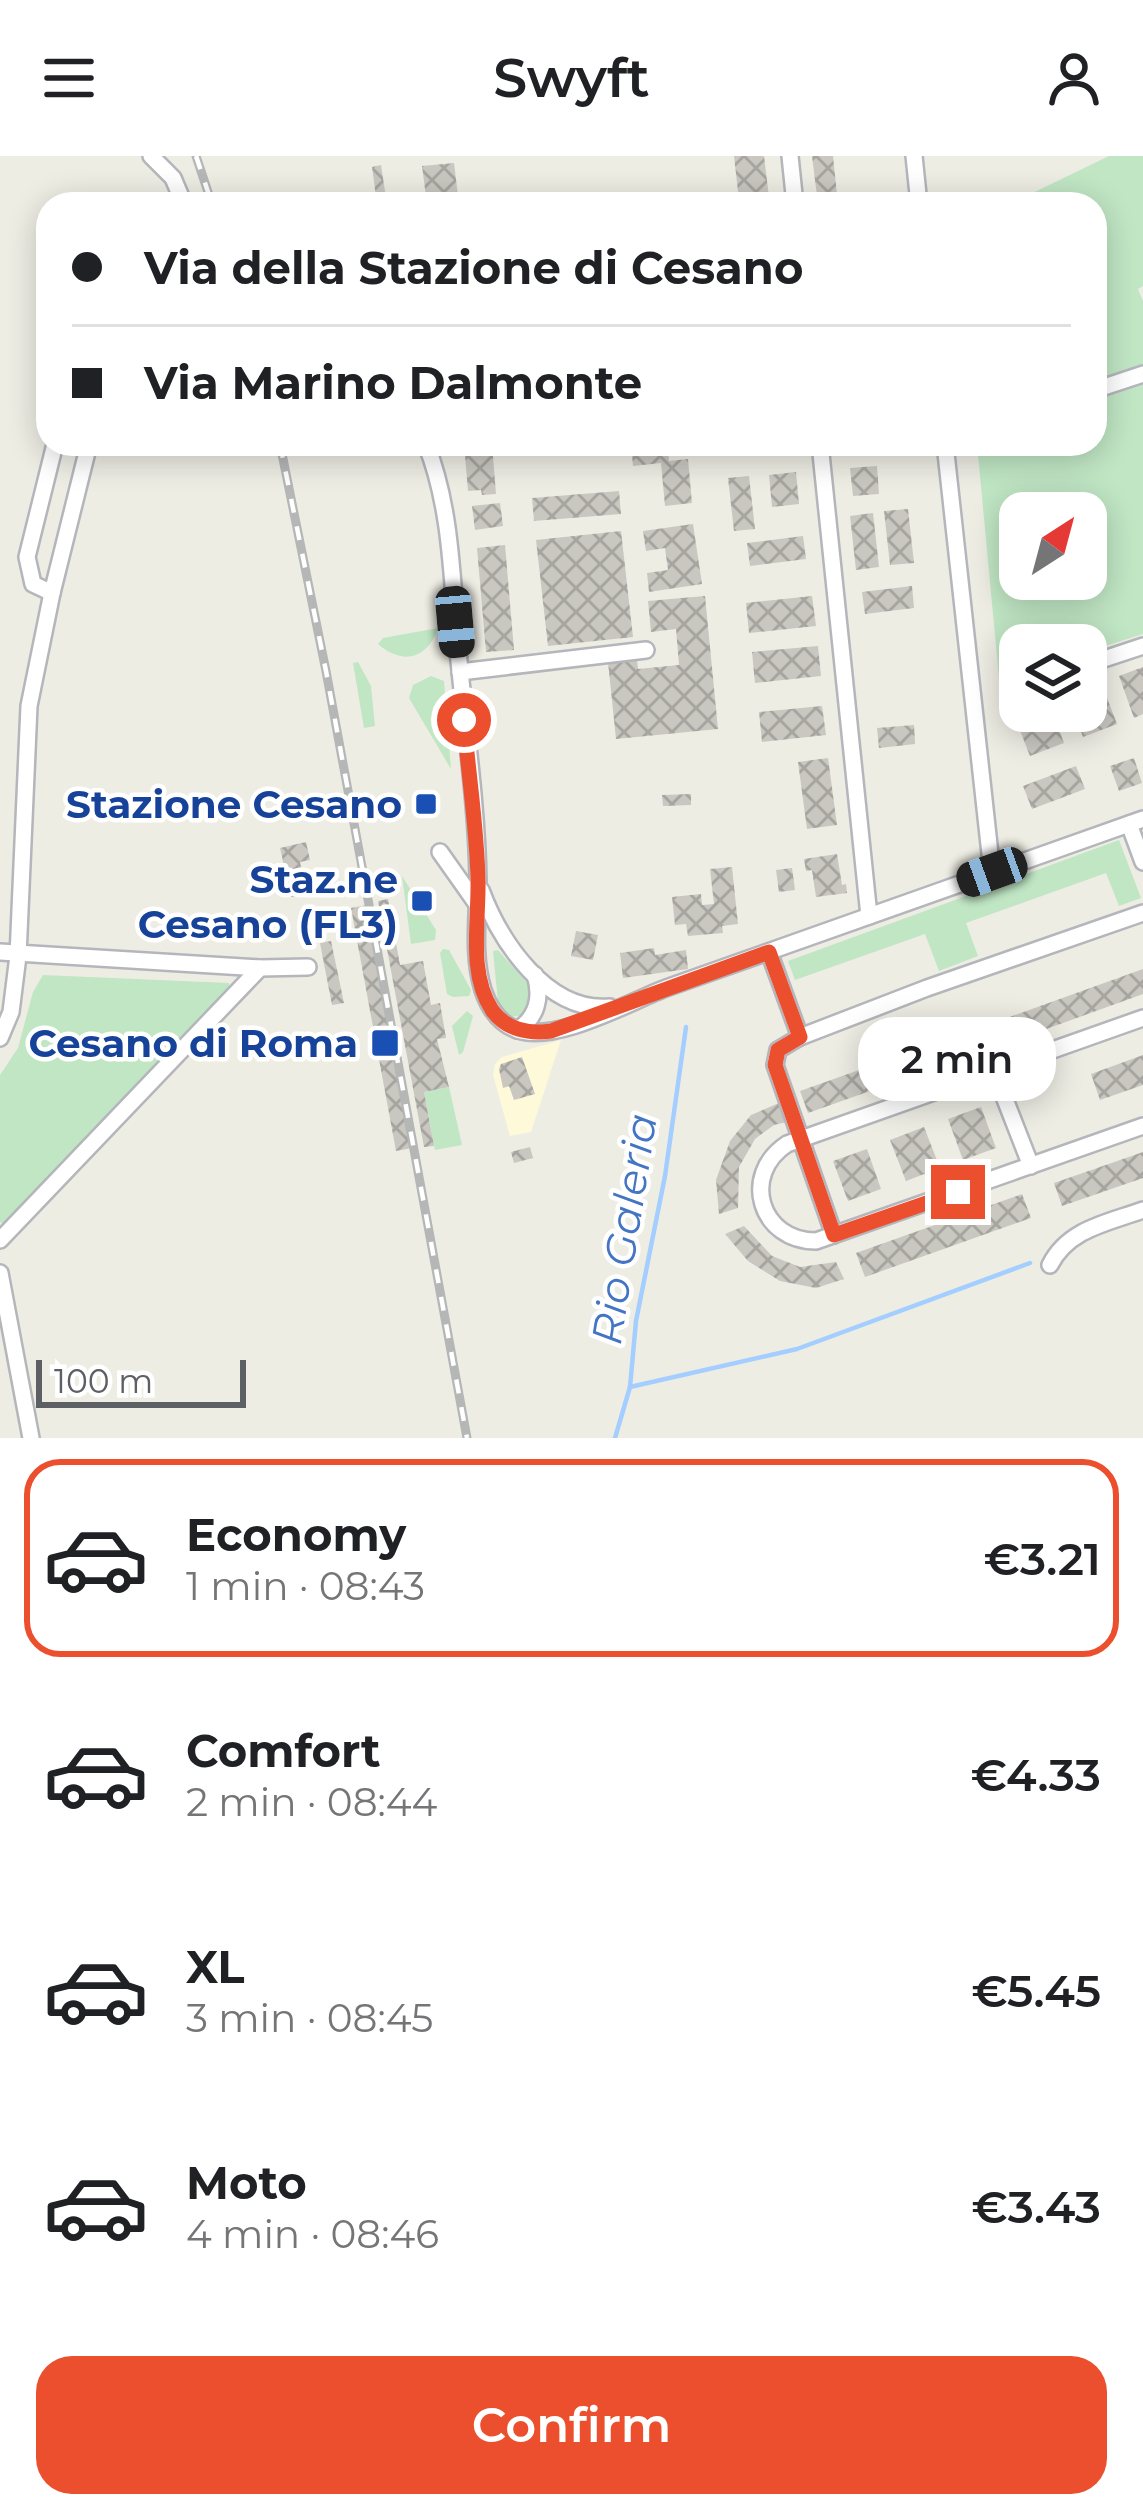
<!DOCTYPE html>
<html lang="en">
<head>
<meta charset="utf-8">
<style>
	body { margin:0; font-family:Montserrat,sans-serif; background:#f6f6f6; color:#202124; height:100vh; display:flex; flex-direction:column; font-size:45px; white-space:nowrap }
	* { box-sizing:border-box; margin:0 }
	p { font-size:39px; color:#757577 }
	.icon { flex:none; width:66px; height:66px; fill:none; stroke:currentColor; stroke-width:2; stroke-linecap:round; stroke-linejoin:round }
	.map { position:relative; height:1282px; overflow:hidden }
	.side { display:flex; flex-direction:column; background:#fff; flex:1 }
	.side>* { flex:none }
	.hud { position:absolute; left:36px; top:36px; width:1071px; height:264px; border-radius:36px; box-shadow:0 6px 30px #0003; display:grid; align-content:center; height:264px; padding:0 36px; background:#fff }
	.needle { width:78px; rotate:36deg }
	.controls { position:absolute; left:999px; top:336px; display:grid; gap:24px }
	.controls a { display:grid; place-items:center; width:108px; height:108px; border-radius:24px; background:#fff; box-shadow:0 6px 30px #0003; font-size:60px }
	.scale { position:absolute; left:36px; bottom:30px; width:210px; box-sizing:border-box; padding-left:12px; border:6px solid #5c5f64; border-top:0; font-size:33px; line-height:42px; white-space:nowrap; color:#5c5f64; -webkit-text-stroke:9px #fff; paint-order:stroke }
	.end { position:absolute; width:54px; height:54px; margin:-27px; border:15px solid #eb4f2d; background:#fff; box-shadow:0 0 0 6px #fff }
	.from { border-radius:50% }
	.bubble { position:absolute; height:84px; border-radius:36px; background:#fff; box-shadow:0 6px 30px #0003; font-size:39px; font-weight:600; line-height:84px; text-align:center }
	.car { position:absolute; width:36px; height:72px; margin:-36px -18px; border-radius:15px; box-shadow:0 0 9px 3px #0007; background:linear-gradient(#222 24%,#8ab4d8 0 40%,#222 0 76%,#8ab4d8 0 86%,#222 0) }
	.hud b { display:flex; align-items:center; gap:42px; height:114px; font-size:45px }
	.hud b+b { border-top:3px solid #e0e0e0 }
	.hud i { width:30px; height:30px; background:#202124 }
	ul { padding:21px 0 0; list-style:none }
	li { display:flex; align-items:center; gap:36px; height:198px; margin:0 24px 18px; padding:0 12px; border:6px solid transparent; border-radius:36px }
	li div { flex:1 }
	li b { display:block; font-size:45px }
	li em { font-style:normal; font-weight:600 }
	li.active { border-color:#eb4f2d }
	li>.icon { width:108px; height:108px; stroke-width:1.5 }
	.action { display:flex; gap:24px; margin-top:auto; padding:24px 36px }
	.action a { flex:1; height:138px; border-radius:36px; background:#eb4f2d; color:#fff; font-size:48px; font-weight:600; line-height:138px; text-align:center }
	header { display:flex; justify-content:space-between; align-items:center; height:156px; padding:0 36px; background:#fff; font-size:54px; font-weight:600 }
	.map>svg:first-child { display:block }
	.commercial { fill:#fef9d9 }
	.green { fill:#c0e6c4; fill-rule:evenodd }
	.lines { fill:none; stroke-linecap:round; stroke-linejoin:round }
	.stream { stroke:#a3ceff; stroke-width:4.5 }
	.building { fill:url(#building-cross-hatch) }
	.minor-casing { stroke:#b4b6bb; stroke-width:20 }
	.minor { stroke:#fff; stroke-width:15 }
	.rail-casing { stroke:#b5b6b6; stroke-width:9 }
	.rail { stroke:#fff; stroke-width:4.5; stroke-dasharray:14; stroke-linecap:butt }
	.route { stroke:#eb4f2d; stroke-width:15 }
	.transit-dot { fill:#1a4fb4; stroke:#fff; stroke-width:4.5 }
	.labels { text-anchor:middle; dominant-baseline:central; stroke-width:9; stroke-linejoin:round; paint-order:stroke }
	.transit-label { font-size:39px; font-weight:bold; fill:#164399; stroke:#fff; text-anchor:end }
	.water-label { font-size:42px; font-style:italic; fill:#4475c4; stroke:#fff }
</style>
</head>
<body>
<header><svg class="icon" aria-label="menu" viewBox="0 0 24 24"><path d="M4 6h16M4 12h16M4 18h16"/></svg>Swyft<svg class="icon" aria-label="person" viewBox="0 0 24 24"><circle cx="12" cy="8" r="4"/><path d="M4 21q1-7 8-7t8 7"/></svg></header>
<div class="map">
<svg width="1143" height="1282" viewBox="0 0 1143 1282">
	<defs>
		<pattern id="building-cross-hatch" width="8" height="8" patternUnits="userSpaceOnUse" patternTransform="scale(3)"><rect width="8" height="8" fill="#cac7c1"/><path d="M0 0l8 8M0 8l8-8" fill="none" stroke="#a7a5a0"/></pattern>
	</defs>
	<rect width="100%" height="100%" fill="#eeede4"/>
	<polygon class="commercial" points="561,884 531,976 510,980 493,919 495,908 502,901"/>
	<g class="green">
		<polygon points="1109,0 1143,0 1143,130 1138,133 1143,145 1143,212 1095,227 1095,48 1010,48"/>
		<path d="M1143,226v252l-57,18v-7h-66v27l-21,6 -22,-234h118v-47zM1020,357h66v66h-66z"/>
		<path d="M438,472c-11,32 -36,37 -60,16l5,-6z"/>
		<polygon points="358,506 371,530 375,570 364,572 353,507"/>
		<polygon points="431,520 444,525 451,613 409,542 413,529"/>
		<polygon points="1119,684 1141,742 1119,750 1106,717 966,767 978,800 939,815 925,778 795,824 788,805"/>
		<polygon points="402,720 436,774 435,784 411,788"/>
		<polygon points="443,793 449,794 471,834 469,840 453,841 447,838 440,797"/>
		<polygon points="498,794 534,835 525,859 509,861 498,846 493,795"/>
		<polygon points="43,819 229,827 230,834 4,1069 0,1066 0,919 18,892 33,836"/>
		<polygon points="467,855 473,860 463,896 459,899 452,870"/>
		<polygon points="449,931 462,989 435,994 424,936"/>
	</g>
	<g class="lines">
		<g class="stream">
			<polyline points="630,1231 797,1193 1030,1107"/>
			<polyline points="615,1282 630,1231 636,1165 665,1020 686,871"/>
		</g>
	</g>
	<g class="building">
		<polygon points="734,0 764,0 769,41 739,44"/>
		<polygon points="812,0 833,0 838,48 818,48"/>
		<polygon points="454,7 459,48 427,48 422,10"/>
		<polygon points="381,9 387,48 377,48 372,11"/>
		<polygon points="464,288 492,288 496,338 482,339 481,334 468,335"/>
		<polygon points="570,288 596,288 597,293 571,297"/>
		<polygon points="631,288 668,288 669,305 688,303 692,347 665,350 661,307 633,310"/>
		<polygon points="877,310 879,338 853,340 850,312"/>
		<polygon points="796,316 799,348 772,351 769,319"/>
		<polygon points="749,320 755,373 734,375 728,322"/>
		<polygon points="619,335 621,358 534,365 532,342"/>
		<polygon points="500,347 503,370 475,374 472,350"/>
		<polygon points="908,353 914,407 890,409 884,355"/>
		<polygon points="873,357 879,411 856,414 850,360"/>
		<polygon points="693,368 702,428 649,436 647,417 668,414 665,392 646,395 643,375"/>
		<polygon points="621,375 633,481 548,490 536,384"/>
		<polygon points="803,380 806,403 750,410 747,387"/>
		<polygon points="505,389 514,494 486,496 477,392"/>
		<polygon points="912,430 914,452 865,458 862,436"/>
		<polygon points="705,440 718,573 616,583 608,506 637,503 638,513 679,509 676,473 651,476 648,445"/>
		<polygon points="812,440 816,470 749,477 746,447"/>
		<polygon points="818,490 821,520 755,527 752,496"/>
		<polygon points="1143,511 1143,558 1134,562 1119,520"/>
		<polygon points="1101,526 1117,568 1083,581 1073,555 1086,555 1086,532"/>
		<polygon points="822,550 826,579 762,586 759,556"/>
		<polygon points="1023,555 1052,555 1064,587 1030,600 1014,559"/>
		<polygon points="914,569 915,588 879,592 877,572"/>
		<polygon points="828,602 837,669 807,673 798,606"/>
		<polygon points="1134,602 1142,627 1119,635 1110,610"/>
		<polygon points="1076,610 1085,633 1032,653 1023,630"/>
		<polygon points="691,638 691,649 663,650 662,639"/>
		<polygon points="306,686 310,704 300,706 307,738 291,741 280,692"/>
		<polygon points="837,698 842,729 846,728 847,737 816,741 812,714 806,715 804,703"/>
		<polygon points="732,711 738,768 722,770 723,777 688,780 686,768 675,769 672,741 701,738 702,749 714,748 710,713"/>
		<polygon points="792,712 795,734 779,736 776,714"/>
		<polygon points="388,743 400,809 423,805 431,849 440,847 446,882 437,883 449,931 424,936 434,990 424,991 378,745"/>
		<polygon points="367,749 412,992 396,995 351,752"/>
		<polygon points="576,775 598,779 593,804 571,800"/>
		<polygon points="331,785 344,847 332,849 320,787"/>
		<polygon points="654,792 655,799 686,794 688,813 623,822 620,797"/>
		<polygon points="1143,813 1143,838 1005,888 996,866"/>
		<polygon points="966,876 974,898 808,957 800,935"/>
		<polygon points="1143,899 1143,929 1100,944 1091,918"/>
		<polygon points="522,901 535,938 514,944 509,930 503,932 499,913 501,908"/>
		<polygon points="779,947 786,966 774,969 755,983 739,1011 738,1052 719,1058 716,1024 730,985 751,959"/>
		<polygon points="981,951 996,992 963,1004 948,963"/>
		<polygon points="924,971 940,1012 906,1025 890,984"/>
		<polygon points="530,991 533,1002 514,1007 511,996"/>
		<polygon points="867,993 881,1033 848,1045 833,1005"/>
		<polygon points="1143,996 1143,1022 1062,1050 1054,1027"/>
		<polygon points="1022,1038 1031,1062 865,1121 856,1097"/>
		<polygon points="744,1070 772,1100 800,1111 836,1106 844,1123 816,1132 780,1125 748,1105 725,1078"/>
	</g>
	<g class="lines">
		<defs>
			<g id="minor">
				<polyline points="151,0 173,22 184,48"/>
				<polyline points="790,0 795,48"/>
				<polyline points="914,0 919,48"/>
				<polyline points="1095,234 1143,218"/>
				<path d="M426,288c27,67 26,146 33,217 7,72 18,147 19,220 0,36 -6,73 5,109 6,18 16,34 35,40 39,13 111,-28 148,-42l477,-169"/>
				<polyline points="820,288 869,760"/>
				<polyline points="945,288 992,716"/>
				<polyline points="52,437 33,428 27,401 55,288"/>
				<polyline points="1086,509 1143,490"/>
				<polyline points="460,516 646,494"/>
				<polyline points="1009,535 1020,531"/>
				<polyline points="1129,668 1143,706"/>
				<polyline points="440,696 476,747"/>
				<path d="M481,734c19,51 66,123 129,117"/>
				<polyline points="0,796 260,812 308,811"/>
				<polyline points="769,796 800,881"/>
				<path d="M1143,862l-356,126c-47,31 -27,97 29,97l327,-115"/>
				<path d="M517,874c20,-12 25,-33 18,-55"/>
				<polyline points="0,882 11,856 18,800 29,550 52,437 89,288"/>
				<polyline points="994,915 1031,1010"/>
				<polyline points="834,1079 775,909 778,894 800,881 927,832 1143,757"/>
				<polyline points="0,1084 260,812"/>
				<path d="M1050,1109c18,-36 57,-42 93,-55"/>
				<polyline points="0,1117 31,1282"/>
			</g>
		</defs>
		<use href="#minor" class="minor-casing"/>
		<use href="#minor" class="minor"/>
		<defs>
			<g id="rail">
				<polyline points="196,0 212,48"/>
				<polyline points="280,288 326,515 467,1282"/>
			</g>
		</defs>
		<use href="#rail" class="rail-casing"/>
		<use href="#rail" class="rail"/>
	</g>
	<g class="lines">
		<path class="route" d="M464,564c4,53 13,107 14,160 1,42 -10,93 14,130 14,20 37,24 59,21l218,-79 31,85 -22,13 -3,15 59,170 124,-43"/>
	</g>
	<g class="transit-dot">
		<rect x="414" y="636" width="24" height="24" rx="6"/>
		<rect x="410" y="733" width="24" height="24" rx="6"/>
		<rect x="370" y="872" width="30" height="30" rx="6"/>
	</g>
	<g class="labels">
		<g class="transit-label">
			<text x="402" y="648">Stazione Cesano</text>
			<text x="398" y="723">Staz.ne<tspan x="398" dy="45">Cesano (FL3)</tspan></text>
			<text x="358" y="887">Cesano di Roma</text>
		</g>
		<g class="water-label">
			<text transform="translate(624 1073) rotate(-81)">Rio Galeria</text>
		</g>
	</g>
</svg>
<div class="controls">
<a><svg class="needle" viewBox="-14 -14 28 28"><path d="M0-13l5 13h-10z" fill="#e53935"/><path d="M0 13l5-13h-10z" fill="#757577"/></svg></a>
<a><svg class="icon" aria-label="layers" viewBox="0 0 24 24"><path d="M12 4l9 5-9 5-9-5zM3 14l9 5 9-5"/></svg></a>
</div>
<div class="scale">100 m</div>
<i class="end from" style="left:464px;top:564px"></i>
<i class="end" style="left:958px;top:1036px"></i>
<div class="bubble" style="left:858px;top:861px;width:198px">2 min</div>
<i class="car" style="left:455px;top:466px;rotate:175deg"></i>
<i class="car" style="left:992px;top:716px;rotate:250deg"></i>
<div class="hud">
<b><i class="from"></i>Via della Stazione di Cesano</b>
<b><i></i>Via Marino Dalmonte</b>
</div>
</div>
<section class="side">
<ul>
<li class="active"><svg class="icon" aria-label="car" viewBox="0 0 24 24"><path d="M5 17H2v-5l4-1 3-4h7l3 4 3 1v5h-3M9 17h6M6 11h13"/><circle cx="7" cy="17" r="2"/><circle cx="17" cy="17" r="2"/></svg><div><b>Economy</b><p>1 min · 08:43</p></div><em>€3.21</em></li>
<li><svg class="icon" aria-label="car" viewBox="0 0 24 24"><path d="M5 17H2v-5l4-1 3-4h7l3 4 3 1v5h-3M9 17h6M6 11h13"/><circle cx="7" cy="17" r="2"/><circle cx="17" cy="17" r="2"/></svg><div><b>Comfort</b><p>2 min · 08:44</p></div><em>€4.33</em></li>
<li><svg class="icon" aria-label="car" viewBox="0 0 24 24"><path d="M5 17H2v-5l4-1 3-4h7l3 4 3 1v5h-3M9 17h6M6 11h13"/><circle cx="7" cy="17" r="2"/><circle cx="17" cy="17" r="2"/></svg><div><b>XL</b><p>3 min · 08:45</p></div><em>€5.45</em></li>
<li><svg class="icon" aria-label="car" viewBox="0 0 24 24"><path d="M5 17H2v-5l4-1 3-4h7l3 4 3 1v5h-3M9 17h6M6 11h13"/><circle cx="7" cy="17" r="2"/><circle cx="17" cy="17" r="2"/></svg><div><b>Moto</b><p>4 min · 08:46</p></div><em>€3.43</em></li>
</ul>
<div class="action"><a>Confirm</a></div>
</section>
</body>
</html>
